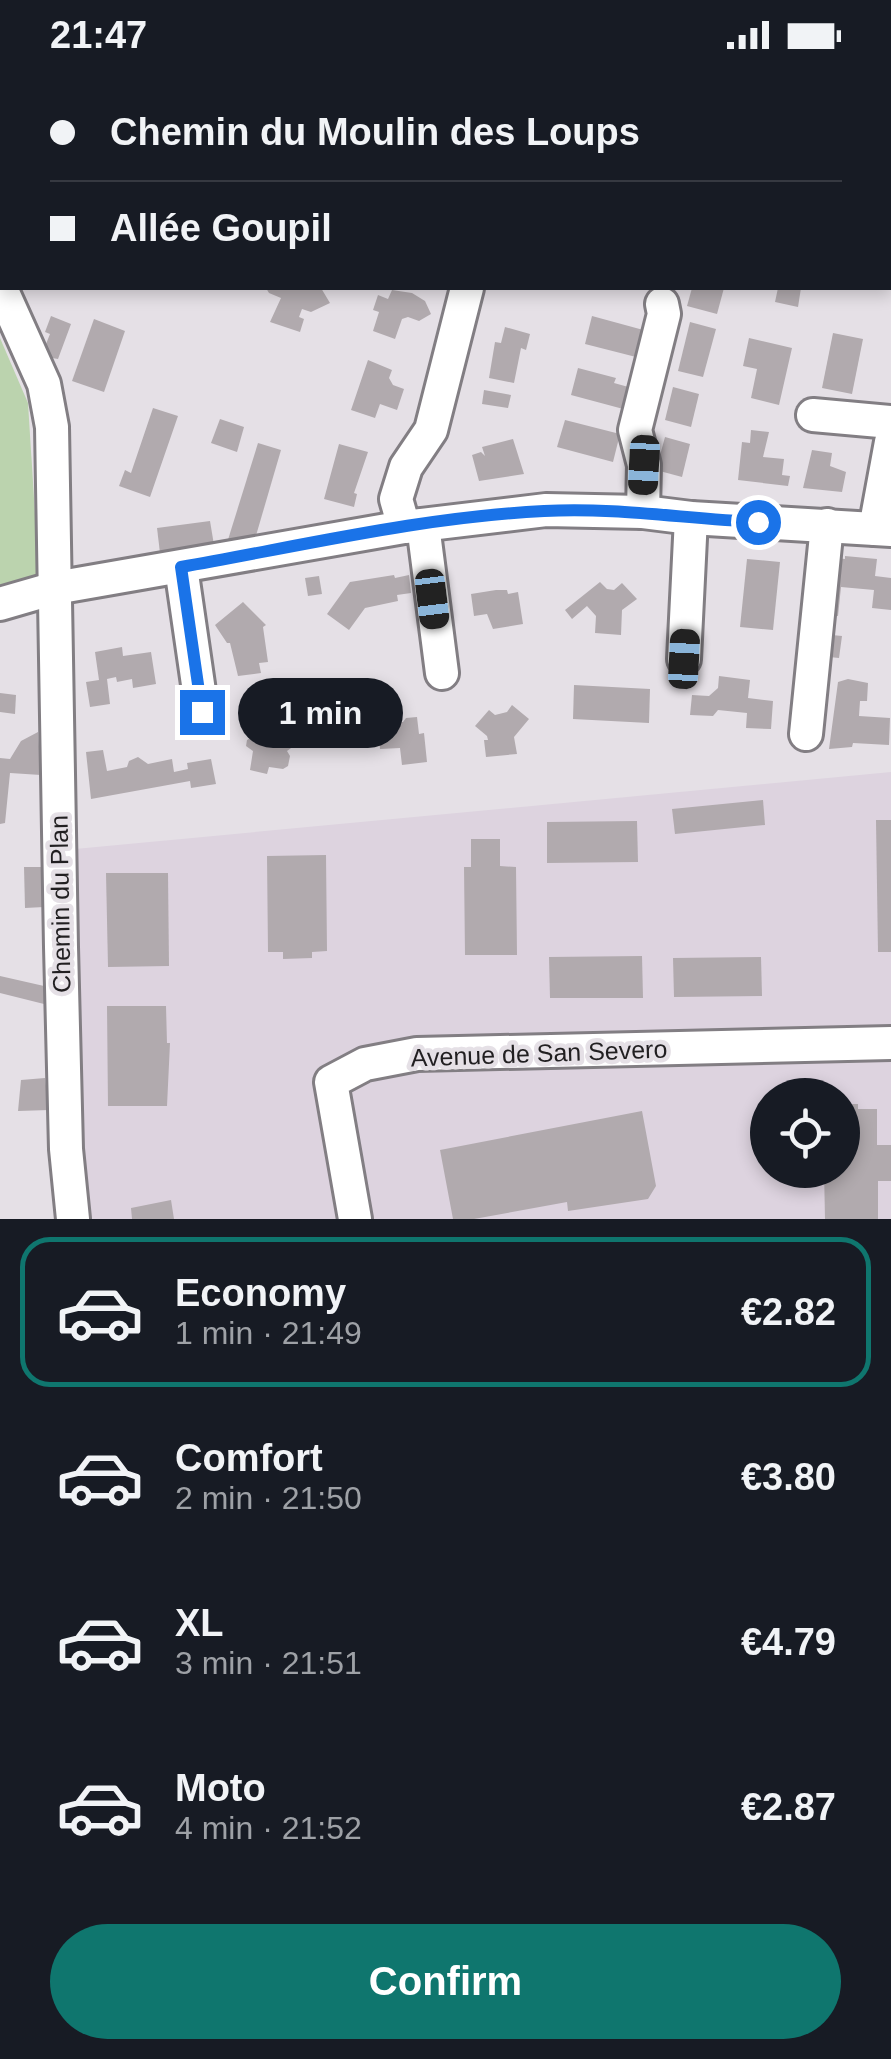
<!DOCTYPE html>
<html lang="en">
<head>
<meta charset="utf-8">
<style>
	body { margin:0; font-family:Arial,sans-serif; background:#20242c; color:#f1f3f6; height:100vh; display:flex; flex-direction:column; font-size:38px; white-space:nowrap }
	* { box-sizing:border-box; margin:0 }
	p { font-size:32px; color:#9ea1a6 }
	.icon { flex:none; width:55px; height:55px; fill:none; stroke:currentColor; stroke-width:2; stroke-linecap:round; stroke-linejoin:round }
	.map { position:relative; height:1149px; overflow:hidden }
	.details { display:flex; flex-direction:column; background:#171b24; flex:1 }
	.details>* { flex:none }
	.guide { position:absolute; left:0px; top:0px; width:892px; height:220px; box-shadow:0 5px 15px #0003; display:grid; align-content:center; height:220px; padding:0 50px; background:#171b24 }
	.buttons { position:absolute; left:750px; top:1008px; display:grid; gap:20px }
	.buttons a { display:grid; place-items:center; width:110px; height:110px; border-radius:50%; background:#171b24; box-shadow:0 5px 15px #0003; font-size:50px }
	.end { position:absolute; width:45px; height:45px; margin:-22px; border:12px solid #1a73e8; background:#fff; box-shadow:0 0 0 5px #fff }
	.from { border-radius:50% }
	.bubble { position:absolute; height:70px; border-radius:35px; background:#171b24; box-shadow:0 5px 15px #0003; font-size:32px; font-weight:700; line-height:70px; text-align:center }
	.car { position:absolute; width:30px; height:60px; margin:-30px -15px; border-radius:12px; box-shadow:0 0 8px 2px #0007; background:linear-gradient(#222 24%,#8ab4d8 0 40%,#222 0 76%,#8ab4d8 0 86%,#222 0) }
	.guide b { display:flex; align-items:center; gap:35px; height:95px; font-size:38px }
	.guide b+b { border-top:2px solid #363941 }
	.guide i { width:25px; height:25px; background:#f1f3f6 }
	ul { padding:18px 0 0; list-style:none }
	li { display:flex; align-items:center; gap:30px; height:150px; margin:0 20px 15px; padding:0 30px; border:5px solid transparent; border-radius:30px }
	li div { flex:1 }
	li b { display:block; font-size:38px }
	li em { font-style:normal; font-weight:700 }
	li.current { border-color:#0f766e }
	li>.icon { width:90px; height:90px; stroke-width:1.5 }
	.action { display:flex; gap:20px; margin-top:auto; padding:20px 50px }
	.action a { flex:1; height:115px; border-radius:60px; background:#0f766e; color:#fff; font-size:40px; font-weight:700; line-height:115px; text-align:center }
	.status { display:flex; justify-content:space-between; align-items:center; height:70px; padding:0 50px; background:#171b24; direction:ltr }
	.status svg { height:28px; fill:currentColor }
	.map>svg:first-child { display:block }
	.built { fill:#ddd3df; fill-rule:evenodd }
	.green { fill:#bbd3ae }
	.building { fill:#b1aaae }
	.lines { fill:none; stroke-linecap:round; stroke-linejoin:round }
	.minor-casing { stroke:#827e83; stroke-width:38 }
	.minor { stroke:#fff; stroke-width:32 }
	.route { stroke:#1a73e8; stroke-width:12 }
	.labels { text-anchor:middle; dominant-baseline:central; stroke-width:9; stroke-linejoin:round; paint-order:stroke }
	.street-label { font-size:25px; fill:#211f21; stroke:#e5e0e6 }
</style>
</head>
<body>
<div class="status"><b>21:47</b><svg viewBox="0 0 49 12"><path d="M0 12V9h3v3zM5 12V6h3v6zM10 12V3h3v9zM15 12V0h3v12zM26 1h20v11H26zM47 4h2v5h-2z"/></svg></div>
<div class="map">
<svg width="891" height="1149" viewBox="0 0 891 1149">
	<rect width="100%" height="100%" fill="#e5e0e6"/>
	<path class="built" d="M891,702v447h-803l-13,-119v-251zM768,1025h74v75h-74z"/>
	<polygon class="green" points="0,268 28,333 39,507 0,517"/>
	<g class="building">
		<polygon points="266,218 321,218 330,233 311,242 302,239 299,247 304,249 300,262 270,252 281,228 269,223"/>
		<polygon points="692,218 724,218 717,244 687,236"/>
		<polygon points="778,218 801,218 798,237 775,232"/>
		<polygon points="392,220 412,223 425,231 431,244 419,251 408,247 402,249 395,269 373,261 379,242 373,240 378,225 388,229"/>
		<polygon points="51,246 71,254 58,289 52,288 46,274 50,264 45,262"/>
		<polygon points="592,246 647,261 640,288 585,274"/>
		<polygon points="94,249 125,261 104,322 72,311"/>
		<polygon points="690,252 716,259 703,307 678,301"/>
		<polygon points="505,257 530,264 526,280 521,278 514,313 489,308 495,272 501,273"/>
		<polygon points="833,263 863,269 852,324 822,318"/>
		<polygon points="749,268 792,278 779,335 751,328 757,299 743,296"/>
		<polygon points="368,290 392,300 389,308 393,315 404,319 397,340 380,334 375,348 351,340"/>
		<polygon points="578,298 616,308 614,313 632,318 627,340 571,325"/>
		<polygon points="673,317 699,324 691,357 665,350"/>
		<polygon points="484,320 511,325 508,338 482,334"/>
		<polygon points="153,338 178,346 150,427 119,416 125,400 131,403"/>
		<polygon points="220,349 244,357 237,382 211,373"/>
		<polygon points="565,350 620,364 613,392 557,377"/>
		<polygon points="751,360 769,362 763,387 784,389 782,405 790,406 788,416 738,410 742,372 750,373"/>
		<polygon points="665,367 690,374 682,407 656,400"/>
		<polygon points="513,369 524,404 479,411 472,385 481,382 485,386 482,377"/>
		<polygon points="258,373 281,380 255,469 227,473"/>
		<polygon points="339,374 368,382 354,423 357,424 354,437 324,429"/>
		<polygon points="812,380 832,383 830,396 846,402 842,422 803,418"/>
		<polygon points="210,451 214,475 160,483 157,458"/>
		<polygon points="845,486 877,489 875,506 891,508 891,540 872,538 874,520 841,517 838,546 834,546 832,565 842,566 839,588 819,586 828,487 845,489"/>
		<polygon points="747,489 780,492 773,560 740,557"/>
		<polygon points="394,505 395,508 409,505 411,523 397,525 398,531 365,538 349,560 327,544 350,512"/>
		<polygon points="319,506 322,524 308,526 305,508"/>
		<polygon points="600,512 607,519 614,520 622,513 637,529 622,540 621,565 595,563 596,546 587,536 572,549 565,540"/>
		<polygon points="496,520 507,520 508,524 518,522 523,554 493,559 487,544 474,546 471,524"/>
		<polygon points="243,532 266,555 263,557 268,592 259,593 261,603 238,606 230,573 227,573 215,555"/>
		<polygon points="122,577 123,586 151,582 156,614 133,618 132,609 117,612 116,607 107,609 110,634 90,637 86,612 99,610 95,582"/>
		<polygon points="719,606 750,610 748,628 773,631 771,659 746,658 747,643 718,640 713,646 690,645 692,625 709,626 718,618"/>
		<polygon points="848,609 868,613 867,631 860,631 859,646 890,648 889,675 853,673 852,677 829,679 838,612"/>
		<polygon points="574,615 650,619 649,653 573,649"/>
		<polygon points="0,623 16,625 15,644 0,642"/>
		<polygon points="512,635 529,649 514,667 517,684 486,687 484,670 488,670 487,666 475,656 489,640 495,645 507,642"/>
		<polygon points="417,647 419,664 424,663 427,692 402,695 400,678 380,679 377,651 403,652 406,648"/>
		<polygon points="38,662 41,705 10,703 5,753 0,754 0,688 10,689 21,671"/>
		<polygon points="257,664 281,672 295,665 298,673 287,681 290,686 288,696 283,699 269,697 267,704 250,700 253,681 246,676 247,670"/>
		<polygon points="103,680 107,701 127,697 129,691 138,687 148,694 172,689 174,702 188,699 187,693 211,689 216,714 191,718 190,711 91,729 86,682"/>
		<polygon points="763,730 765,755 675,764 672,739"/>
		<polygon points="876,750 891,750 891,882 878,882"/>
		<polygon points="637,751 638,792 547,793 547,752"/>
		<polygon points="471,769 500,769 500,796 516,797 517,885 465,885 464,797 471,797"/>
		<polygon points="326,785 327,881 312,882 312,888 283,889 283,882 268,882 267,786"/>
		<polygon points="24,797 44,797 44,837 25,838"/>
		<polygon points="106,803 168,803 169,896 108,897"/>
		<polygon points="642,886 643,928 550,928 549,887"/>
		<polygon points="761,887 762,926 674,927 673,888"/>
		<polygon points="0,906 44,916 44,934 0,923"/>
		<polygon points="107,936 166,936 167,973 170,973 167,1036 108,1036"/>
		<polygon points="45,1008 49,1040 18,1041 21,1010"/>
		<polygon points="842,1034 858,1034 858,1039 877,1039 877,1075 891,1075 891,1111 878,1111 878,1149 825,1149 824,1100 842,1100"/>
		<polygon points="642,1041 656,1116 648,1129 568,1141 567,1132 474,1149 453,1149 440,1080"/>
		<polygon points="171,1130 174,1149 132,1149 131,1138"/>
	</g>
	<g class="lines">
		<defs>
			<g id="minor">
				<polyline points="828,0 839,2"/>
				<polyline points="238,2 239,0"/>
				<polyline points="528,2 529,0"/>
				<polyline points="890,15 891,15"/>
				<polyline points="0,216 44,314 52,357 61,877 66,1079 73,1149"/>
				<polyline points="813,345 891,352"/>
				<polyline points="643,442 644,395 635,360 664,244 662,234"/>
				<polyline points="423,455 442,603"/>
				<polyline points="404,457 396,429 406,397 431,360 467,218"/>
				<polyline points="875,459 891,372"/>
				<polyline points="181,497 202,642"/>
				<polyline points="0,534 55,518 404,457 546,440 643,442 691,448 891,460"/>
				<polyline points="684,589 691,448"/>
				<polyline points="806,664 827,455"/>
				<polyline points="355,1149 331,1012 365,994 417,984 891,973"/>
			</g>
		</defs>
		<use href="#minor" class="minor-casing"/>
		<use href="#minor" class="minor"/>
	</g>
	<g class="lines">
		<path class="route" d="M202,642l-21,-145c120,-21 241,-50 363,-56 72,-4 142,8 214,11"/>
	</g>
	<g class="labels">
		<g class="street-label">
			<text transform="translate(60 834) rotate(-91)">Chemin du Plan</text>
			<text transform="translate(539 983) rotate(-2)">Avenue de San Severo</text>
		</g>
	</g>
</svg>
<div class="buttons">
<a><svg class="icon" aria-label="locate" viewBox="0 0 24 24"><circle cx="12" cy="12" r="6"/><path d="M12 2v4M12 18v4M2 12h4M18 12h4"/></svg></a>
</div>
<i class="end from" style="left:758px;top:452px"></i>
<i class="end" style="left:202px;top:642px"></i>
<div class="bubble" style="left:238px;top:608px;width:165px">1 min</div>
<i class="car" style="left:644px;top:395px;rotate:183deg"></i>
<i class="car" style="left:432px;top:529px;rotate:173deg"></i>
<i class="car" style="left:684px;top:589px;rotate:3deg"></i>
<div class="guide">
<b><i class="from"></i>Chemin du Moulin des Loups</b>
<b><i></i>Allée Goupil</b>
</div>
</div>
<section class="details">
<ul>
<li class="current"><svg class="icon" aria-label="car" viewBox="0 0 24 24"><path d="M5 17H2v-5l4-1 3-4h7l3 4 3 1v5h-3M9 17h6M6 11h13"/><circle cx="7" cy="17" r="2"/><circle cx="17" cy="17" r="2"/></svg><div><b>Economy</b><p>1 min · 21:49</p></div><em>€2.82</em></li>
<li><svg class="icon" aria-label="car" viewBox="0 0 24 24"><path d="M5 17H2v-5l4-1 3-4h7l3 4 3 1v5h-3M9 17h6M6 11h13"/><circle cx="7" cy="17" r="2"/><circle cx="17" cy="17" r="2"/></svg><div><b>Comfort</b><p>2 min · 21:50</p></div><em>€3.80</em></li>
<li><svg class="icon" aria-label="car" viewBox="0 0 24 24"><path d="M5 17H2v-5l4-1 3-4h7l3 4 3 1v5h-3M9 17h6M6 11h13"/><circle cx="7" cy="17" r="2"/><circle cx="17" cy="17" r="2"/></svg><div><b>XL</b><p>3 min · 21:51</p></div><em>€4.79</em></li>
<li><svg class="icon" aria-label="car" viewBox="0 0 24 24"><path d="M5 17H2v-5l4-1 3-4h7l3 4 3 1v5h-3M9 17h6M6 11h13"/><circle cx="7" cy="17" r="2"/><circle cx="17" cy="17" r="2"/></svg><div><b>Moto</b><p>4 min · 21:52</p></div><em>€2.87</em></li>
</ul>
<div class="action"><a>Confirm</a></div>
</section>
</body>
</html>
